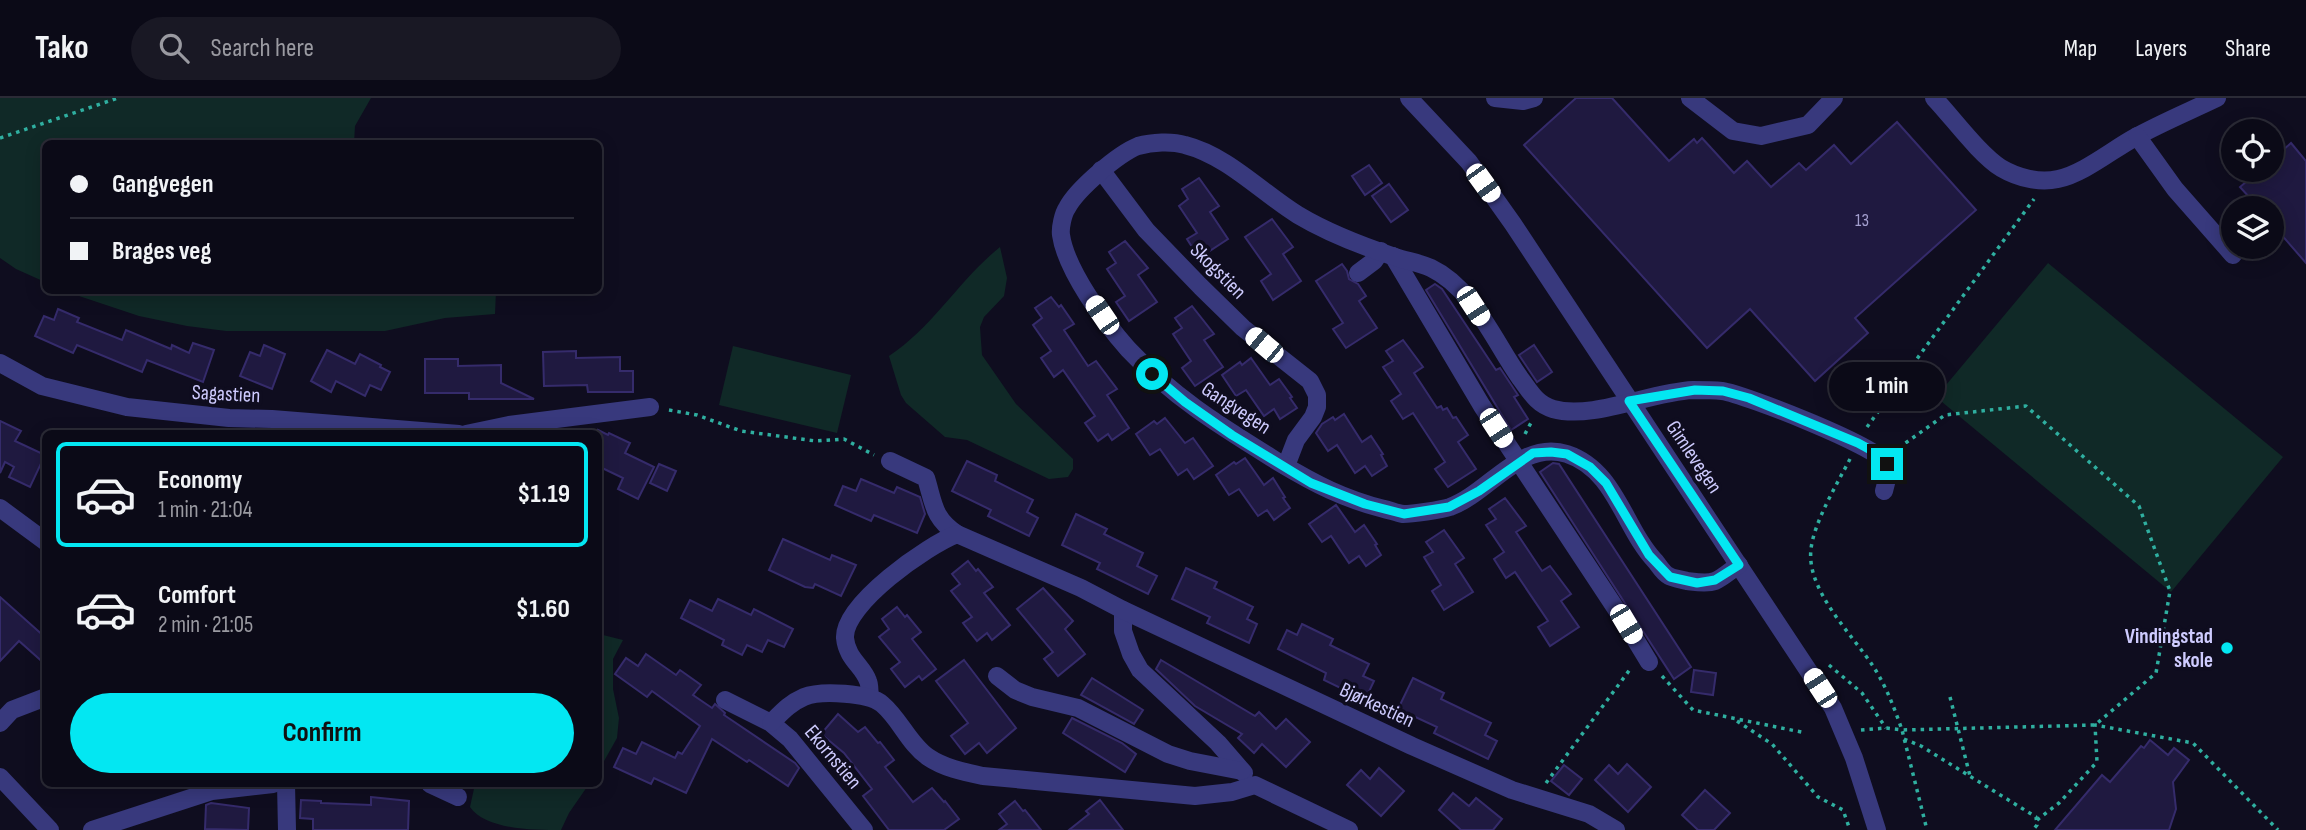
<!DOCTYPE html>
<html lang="en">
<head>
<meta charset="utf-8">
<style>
	body { margin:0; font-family:"Sofia Sans Condensed",sans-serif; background:#191824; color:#f1f3f6; height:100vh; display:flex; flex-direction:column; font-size:26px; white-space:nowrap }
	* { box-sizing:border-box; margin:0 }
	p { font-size:23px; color:#9a9aa1 }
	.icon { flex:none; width:38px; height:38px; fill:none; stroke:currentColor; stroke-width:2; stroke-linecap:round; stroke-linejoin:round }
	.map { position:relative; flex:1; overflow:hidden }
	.drawer { position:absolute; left:42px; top:332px; width:560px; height:357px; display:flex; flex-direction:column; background:#0b0a17; border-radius:10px; box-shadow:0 4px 18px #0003,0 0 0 2px #2b2b36 }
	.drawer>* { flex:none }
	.top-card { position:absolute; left:42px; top:42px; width:560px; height:154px; border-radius:10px; box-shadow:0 4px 18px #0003,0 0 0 2px #2b2b36; display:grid; align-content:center; height:154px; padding:0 28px; background:#0b0a17 }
	.buttons { position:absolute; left:2221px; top:21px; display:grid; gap:14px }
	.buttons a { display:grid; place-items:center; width:63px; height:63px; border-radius:50%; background:#0b0a17; box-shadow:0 4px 18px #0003,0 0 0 2px #2b2b36; font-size:35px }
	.end { position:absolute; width:32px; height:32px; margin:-16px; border:9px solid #03e7f2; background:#111; box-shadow:0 0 0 4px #111 }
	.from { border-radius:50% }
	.bubble { position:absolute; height:49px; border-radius:24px; background:#0b0a17; box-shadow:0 4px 18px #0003,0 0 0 2px #2b2b36; font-size:23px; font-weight:700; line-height:49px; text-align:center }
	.car { position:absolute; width:21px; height:42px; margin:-21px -10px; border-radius:9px; box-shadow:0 0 5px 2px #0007; background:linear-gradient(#fff 24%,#345 0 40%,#fff 0 76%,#345 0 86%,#fff 0) }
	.top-card b { display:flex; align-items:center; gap:24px; height:66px; font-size:26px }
	.top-card b+b { border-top:2px solid #2b2b36 }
	.top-card i { width:18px; height:18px; background:#f1f3f6 }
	ul { padding:12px 0 0; list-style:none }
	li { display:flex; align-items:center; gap:21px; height:105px; margin:0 14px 10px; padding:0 14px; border:4px solid transparent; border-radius:10px }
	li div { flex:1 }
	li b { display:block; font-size:26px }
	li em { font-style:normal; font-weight:700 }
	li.active { border-color:#03e7f2 }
	li>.icon { width:63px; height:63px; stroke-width:1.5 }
	.cta { display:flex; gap:14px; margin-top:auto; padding:14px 28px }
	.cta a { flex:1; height:80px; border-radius:42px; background:#03e7f2; color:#111; font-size:28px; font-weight:700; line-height:80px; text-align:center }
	header { display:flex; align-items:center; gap:42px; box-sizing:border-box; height:98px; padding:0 35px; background:#0b0a17; border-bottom:2px solid #2b2b36 }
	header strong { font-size:33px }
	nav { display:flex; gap:38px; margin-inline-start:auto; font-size:24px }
	.search { width:490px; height:63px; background:#191824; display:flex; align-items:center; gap:18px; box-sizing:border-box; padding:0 24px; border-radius:38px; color:#9a9aa1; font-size:26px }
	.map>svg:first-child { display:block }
	.green { fill:#102927 }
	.building { fill:#1f1940; stroke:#352b6b; stroke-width:2 }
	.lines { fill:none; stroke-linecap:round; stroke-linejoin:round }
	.path { stroke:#2fafa0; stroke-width:3.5; stroke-dasharray:3.5 5; stroke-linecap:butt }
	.minor { stroke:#38397d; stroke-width:18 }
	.route { stroke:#03e7f2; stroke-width:9 }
	.poi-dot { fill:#03e7f2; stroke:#0f0d1f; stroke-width:2.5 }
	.labels { text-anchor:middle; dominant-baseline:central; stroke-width:7; stroke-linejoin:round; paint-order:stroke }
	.number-label { font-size:18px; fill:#a29ece }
	.street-label { font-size:21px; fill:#cecbfe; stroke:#0f0d1f }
	.poi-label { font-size:21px; font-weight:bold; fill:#cecbfe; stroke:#0f0d1f; text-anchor:end }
</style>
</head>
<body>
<header>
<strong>Tako</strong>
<div class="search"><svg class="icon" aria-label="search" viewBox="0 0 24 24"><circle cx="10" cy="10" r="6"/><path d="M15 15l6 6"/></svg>Search here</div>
<nav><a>Map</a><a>Layers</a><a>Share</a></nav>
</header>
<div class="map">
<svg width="2306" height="732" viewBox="0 0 2306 732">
	<rect width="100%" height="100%" fill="#0f0d1f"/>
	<g class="green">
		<polygon points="0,0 371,0 355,28 354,45 46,46 45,184 16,171 0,160"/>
		<path d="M1000,149l7,31 -3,18 -20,21 -4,10 2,28 34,49 57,55v10l-5,8 -19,2 -82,-39 -22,-3 -39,-34 -5,-8 -12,-39c44,-29 70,-76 111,-109z"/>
		<polygon points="2048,165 2283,359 2171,494 1936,299"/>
		<polygon points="64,193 496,193 495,216 445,220 385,233 226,233 187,228 139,218"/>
		<polygon points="733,248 851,277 837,335 719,307"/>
		<polygon points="599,536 623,542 613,561 613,591 619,620 617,640 599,672"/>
		<path d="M475,686h114l-20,29 -8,17c-27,0 -75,0 -91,-23z"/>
	</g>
	<g class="building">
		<polygon points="1576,0 1612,0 1669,63 1694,41 1697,45 1702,40 1734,75 1747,63 1771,89 1799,65 1806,72 1834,47 1851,66 1897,24 1976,112 1855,220 1868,235 1815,283 1750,211 1707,250 1524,47"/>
		<polygon points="2291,45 2306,63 2306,165 2279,134 2272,141 2272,110 2259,110 2240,89 2260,72 2272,72 2272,62"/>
		<polygon points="1369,67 1382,85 1365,97 1352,78"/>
		<polygon points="1199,80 1219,108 1210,114 1228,141 1199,160 1187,141 1197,135 1179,108 1188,101 1182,91"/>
		<polygon points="1389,86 1408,112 1391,124 1372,98"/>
		<polygon points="1272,121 1293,149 1283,156 1301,183 1273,202 1261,183 1271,176 1245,139"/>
		<polygon points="1125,143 1148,170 1138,177 1157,204 1129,223 1116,204 1125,198 1107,171 1116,165 1109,154"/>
		<polygon points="1342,166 1347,173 1349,181 1358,186 1366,198 1359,203 1377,230 1346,250 1333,231 1343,225 1316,183"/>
		<polygon points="1435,186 1442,191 1496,272 1500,270 1518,297 1514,299 1528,321 1511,332 1426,192"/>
		<polygon points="1051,199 1059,209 1061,207 1074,226 1064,232 1088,268 1096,263 1117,291 1107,297 1129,330 1112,342 1108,336 1098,343 1085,325 1095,318 1063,272 1054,279 1041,260 1051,253 1033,227 1042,220 1035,210"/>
		<polygon points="1192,208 1214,236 1204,242 1223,269 1195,288 1182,270 1191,263 1173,236 1182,230 1175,220"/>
		<polygon points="58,211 79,220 77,224 122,242 126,232 171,251 172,247 189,255 193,245 214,252 203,284 147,262 142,274 77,247 73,255 35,238 44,218 54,222"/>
		<polygon points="1403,242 1423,269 1414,275 1437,310 1441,308 1443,312 1447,310 1453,320 1456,319 1468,337 1458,344 1476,371 1448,389 1435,371 1445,364 1413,315 1403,321 1391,303 1401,296 1383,269 1393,263 1386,253"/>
		<polygon points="264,247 285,256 272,291 240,278 250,254 260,258"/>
		<polygon points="1534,247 1552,274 1537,284 1519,257"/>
		<polygon points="327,252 355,266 360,256 381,267 380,269 390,274 381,292 370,287 365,298 336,283 331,294 311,283"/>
		<polygon points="576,253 576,260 620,259 620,273 633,273 633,294 588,294 587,287 544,288 543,254"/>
		<polygon points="1251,260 1270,287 1279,281 1292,299 1290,300 1297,310 1280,321 1274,311 1264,318 1246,292 1236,298 1222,277 1240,264 1242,267"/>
		<polygon points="425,261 458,261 458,268 501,267 501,285 534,301 469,301 469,295 425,295"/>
		<polygon points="1344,316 1362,344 1371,338 1383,356 1381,357 1387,368 1372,378 1365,368 1355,375 1337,347 1328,353 1316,335 1322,326 1333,319 1335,322"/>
		<polygon points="1165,320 1185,345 1193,340 1213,368 1194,381 1187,371 1178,377 1160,351 1150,357 1136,336 1154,323 1157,326"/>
		<polygon points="0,323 21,333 15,343 45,357 30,389 9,379 14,369 5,364 0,375"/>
		<polygon points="598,332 608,337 609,335 630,345 625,355 654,369 638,401 618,391 623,380 598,368"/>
		<polygon points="1245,360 1264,387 1273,380 1285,399 1283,400 1290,410 1274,422 1267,412 1258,418 1239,391 1229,397 1216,377 1234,364 1236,366"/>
		<polygon points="967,363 997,377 995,383 1033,402 1027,414 1038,420 1029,438 988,418 991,412 952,393"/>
		<polygon points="1553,365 1559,366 1691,569 1674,581 1540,374"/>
		<polygon points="659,366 676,373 667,393 650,385"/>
		<polygon points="861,381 894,395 897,389 920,399 925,416 917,435 874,417 871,423 835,407 843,388 856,393"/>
		<polygon points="1505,400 1526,428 1516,434 1542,473 1550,468 1571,496 1561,503 1579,529 1550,548 1538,529 1548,523 1515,474 1506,480 1494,461 1504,454 1486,427 1496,421 1489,411"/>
		<polygon points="1336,407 1355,434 1364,427 1377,446 1375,447 1381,457 1366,468 1359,458 1349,465 1331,438 1322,444 1309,426"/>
		<polygon points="1076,416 1107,431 1104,436 1143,455 1137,468 1157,478 1148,496 1097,471 1100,465 1062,447"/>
		<polygon points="1444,432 1464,460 1455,466 1473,494 1444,512 1432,493 1441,487 1424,459 1433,454 1426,444"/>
		<polygon points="783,441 830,462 832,457 856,467 841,498 815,486 813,490 805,489 769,472"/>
		<polygon points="968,463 976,473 978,471 993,489 984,495 1010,527 992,542 987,535 977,543 963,525 972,519 951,493 960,486 952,476"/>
		<polygon points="1186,470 1217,484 1214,490 1253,509 1247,521 1257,526 1249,545 1207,525 1210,519 1172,501"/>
		<polygon points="1043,490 1073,523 1065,531 1085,556 1058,578 1044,561 1053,554 1017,511"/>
		<polygon points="0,499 46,540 46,567 19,543 0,563"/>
		<polygon points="718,501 751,517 754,511 793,531 784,549 768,542 762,554 747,547 742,557 722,547 724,542 681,520 690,502 712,513"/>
		<polygon points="897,509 905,519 907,517 921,534 912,541 936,571 922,582 919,578 905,589 891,571 900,564 879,539 889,531 882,521"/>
		<polygon points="1302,526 1333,541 1330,547 1369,566 1363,578 1374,583 1365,602 1324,582 1326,575 1278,551 1287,532 1297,537"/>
		<polygon points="646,556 676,577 680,572 701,587 693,597 712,610 715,606 725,615 724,617 795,665 799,670 788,688 749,662 747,664 712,641 686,695 654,680 651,686 614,669 623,650 636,656 642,644 675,660 678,654 682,656 700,628 652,593 647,599 615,576 626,560 638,568"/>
		<polygon points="964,562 1016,630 987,655 979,645 965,656 951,638 968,625 936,583"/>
		<polygon points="1161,562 1255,618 1259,614 1276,631 1286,621 1310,644 1286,669 1262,646 1254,655 1238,640 1242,636 1195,608 1156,571"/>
		<polygon points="1694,572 1716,575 1713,597 1691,594"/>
		<polygon points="1092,580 1143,612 1134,626 1081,597"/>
		<polygon points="1413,580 1444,595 1441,601 1491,625 1485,637 1497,643 1488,661 1434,635 1437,629 1398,611"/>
		<polygon points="838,616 858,634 865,629 878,645 880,644 894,662 885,669 913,704 932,690 944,704 945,703 959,721 944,732 889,732 863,698 872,691 844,655 821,636"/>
		<polygon points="1072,620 1122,645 1136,656 1125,674 1063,635"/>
		<polygon points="2150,642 2168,657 2174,650 2189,662 2173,684 2176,711 2169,732 2055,732 2102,677 2110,684 2141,648 2144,650"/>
		<polygon points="1627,666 1651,689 1628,714 1595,682 1609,667 1618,676"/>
		<polygon points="1564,667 1582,681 1569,697 1551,683"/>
		<polygon points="1379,670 1404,693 1381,718 1347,687 1361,672 1370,681"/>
		<polygon points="1705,692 1730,715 1714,732 1698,732 1682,717"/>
		<polygon points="1453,695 1469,708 1476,700 1502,721 1493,732 1461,732 1439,712"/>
		<polygon points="371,699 409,703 408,732 313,732 313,721 300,720 301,702 321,703 321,705 371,707"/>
		<polygon points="1100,702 1123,732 1069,732 1089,716 1086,713"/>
		<polygon points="1015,703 1023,713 1025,712 1041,732 999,732 1007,726 999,716"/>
		<polygon points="211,705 249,710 248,732 205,731 206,707"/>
	</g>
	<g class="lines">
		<g class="path">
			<polyline points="0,40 118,0"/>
			<polyline points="669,312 697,317 741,333 816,343 844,341 874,357"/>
			<polyline points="1867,329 2034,101"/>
			<polyline points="1525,336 1533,321"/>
			<path d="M1850,361c-13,25 -36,63 -39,90 -5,41 40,84 62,117 13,20 21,41 29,64l193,-5 61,-52 14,-82 -31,-85 -113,-100 -81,9 -48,34"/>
			<polyline points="1829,567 1862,595 1886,630"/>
			<polyline points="1662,578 1693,612 1806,635"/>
			<polyline points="1950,599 1970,678"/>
			<polyline points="1737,623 1772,646 1818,699 1843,712 1850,732"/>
			<polyline points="1861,632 1886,630 1902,632 1927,732"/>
			<polyline points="1904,641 1921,648 2036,719 2037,727 2033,732"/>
			<polyline points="1546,685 1631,570"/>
			<polyline points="2037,722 2059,705 2097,664 2095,627 2193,645 2278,732"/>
		</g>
		<g class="minor">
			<polyline points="1409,0 1469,64 1513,126 1833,610 1854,660 1877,732"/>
			<polyline points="1495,0 1523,3 1534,0"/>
			<polyline points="1690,0 1733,33 1761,38 1808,27 1834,0"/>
			<path d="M1934,0c19,20 45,56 67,70 17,10 38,15 57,11 25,-5 54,-29 76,-41 27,-15 56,-27 83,-40"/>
			<polyline points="2137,38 2175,91 2233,157"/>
			<polyline points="1101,72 1146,132 1201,189 1243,230 1310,283 1317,297 1317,309 1313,319 1296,342 1286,368"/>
			<polyline points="1393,158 1482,308 1626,526 1649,564"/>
			<polyline points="1358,175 1374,163 1381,153"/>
			<polyline points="0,265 42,288 127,309 229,320 272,321 459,336"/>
			<polyline points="466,336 509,327 650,309"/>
			<path d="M890,363l36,17c8,26 7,40 31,56"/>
			<polyline points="0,410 46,444"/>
			<path d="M1739,467c-7,4 -16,13 -24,16 -8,3 -19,1 -28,0 -4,-1 -15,-3 -18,-5 -6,-3 -9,-9 -13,-14 -32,-33 -40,-92 -89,-108 -46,-15 -78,39 -117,53 -10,3 -37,7 -47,7 -7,-1 -13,-4 -19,-5 -40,-10 -69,-25 -104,-46 -58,-36 -105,-64 -152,-114 -23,-26 -62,-79 -67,-114 -1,-7 2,-21 6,-27 10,-19 51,-54 71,-62 14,-4 34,-5 47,-1 43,11 77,48 113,70 30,18 64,31 97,42 12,4 25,6 36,11 42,20 63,73 89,110 10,13 16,26 33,31 40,11 97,-17 140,-19 9,0 20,0 29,1 22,3 157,56 164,72 4,8 0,20 -2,28"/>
			<polyline points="1123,512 1123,533 1131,556 1140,572 1218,645 1244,675"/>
			<polyline points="997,578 1015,592 1032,599 1078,610 1168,656 1190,663 1242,673"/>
			<path d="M870,599c-1,-5 0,-12 -2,-16 -5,-15 -21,-22 -23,-43 -2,-34 83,-93 112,-104l124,54 42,22 289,136 100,44 77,24 27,16"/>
			<polyline points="725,602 771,625 790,641 864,732"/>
			<polyline points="0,625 12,612 46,599"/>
			<path d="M771,625c11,-11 19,-20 33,-26 17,-7 65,-4 78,7 18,15 27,40 46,53 16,11 36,15 55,19l212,20 37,-4 23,-7 94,45"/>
			<polyline points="0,679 50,732"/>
			<polyline points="286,686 287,732"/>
			<polyline points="430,686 458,699"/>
			<polyline points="92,732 212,693 273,686"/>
		</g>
	</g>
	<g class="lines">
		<polyline class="route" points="1152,276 1185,304 1232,337 1311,385 1365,406 1404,416 1449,409 1479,393 1533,355 1551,354 1567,356 1590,369 1606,385 1649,457 1670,479 1697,485 1715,482 1739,467 1629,303 1695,292 1723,293 1749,300 1858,345 1878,356 1887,366"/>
	</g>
	<circle class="poi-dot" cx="2227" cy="550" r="7"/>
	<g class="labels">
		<g class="number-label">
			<text x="1862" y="122">13</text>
		</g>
		<g class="street-label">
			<text transform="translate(1218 173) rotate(45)">Skogstien</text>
			<text transform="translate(226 296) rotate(3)">Sagastien</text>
			<text transform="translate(1236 310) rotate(33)">Gangvegen</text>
			<text transform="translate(1694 359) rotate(56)">Gimlevegen</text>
			<text transform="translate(1377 607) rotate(25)">Bjørkestien</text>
			<text transform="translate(833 659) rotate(50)">Ekornstien</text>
		</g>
		<g class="poi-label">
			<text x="2213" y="538">Vindingstad<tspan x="2213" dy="24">skole</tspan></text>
		</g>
	</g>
</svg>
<div class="buttons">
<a><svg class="icon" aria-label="locate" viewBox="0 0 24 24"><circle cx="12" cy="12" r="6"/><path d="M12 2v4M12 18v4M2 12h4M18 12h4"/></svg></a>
<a><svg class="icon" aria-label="layers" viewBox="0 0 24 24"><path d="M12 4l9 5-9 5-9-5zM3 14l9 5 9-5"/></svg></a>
</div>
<i class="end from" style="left:1152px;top:276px"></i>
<i class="end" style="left:1887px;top:366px"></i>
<div class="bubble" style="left:1829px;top:264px;width:116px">1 min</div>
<i class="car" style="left:1483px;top:85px;rotate:144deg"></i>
<i class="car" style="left:1473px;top:208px;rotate:147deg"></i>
<i class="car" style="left:1102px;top:217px;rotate:326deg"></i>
<i class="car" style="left:1264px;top:247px;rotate:310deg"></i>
<i class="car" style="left:1496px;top:330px;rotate:147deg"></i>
<i class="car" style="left:1626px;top:526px;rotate:149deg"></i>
<i class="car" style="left:1820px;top:590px;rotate:327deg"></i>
<div class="top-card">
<b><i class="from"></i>Gangvegen</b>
<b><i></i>Brages veg</b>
</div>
<section class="drawer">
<ul>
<li class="active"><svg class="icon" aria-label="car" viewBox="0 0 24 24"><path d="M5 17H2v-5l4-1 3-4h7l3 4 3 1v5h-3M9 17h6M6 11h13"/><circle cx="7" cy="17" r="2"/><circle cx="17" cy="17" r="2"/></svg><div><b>Economy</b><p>1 min · 21:04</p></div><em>$1.19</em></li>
<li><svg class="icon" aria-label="car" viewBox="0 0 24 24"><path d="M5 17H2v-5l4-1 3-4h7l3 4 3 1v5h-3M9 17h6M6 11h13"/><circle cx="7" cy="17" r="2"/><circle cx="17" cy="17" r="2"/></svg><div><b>Comfort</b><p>2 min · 21:05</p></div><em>$1.60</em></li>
</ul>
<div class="cta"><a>Confirm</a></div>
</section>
</div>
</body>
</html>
